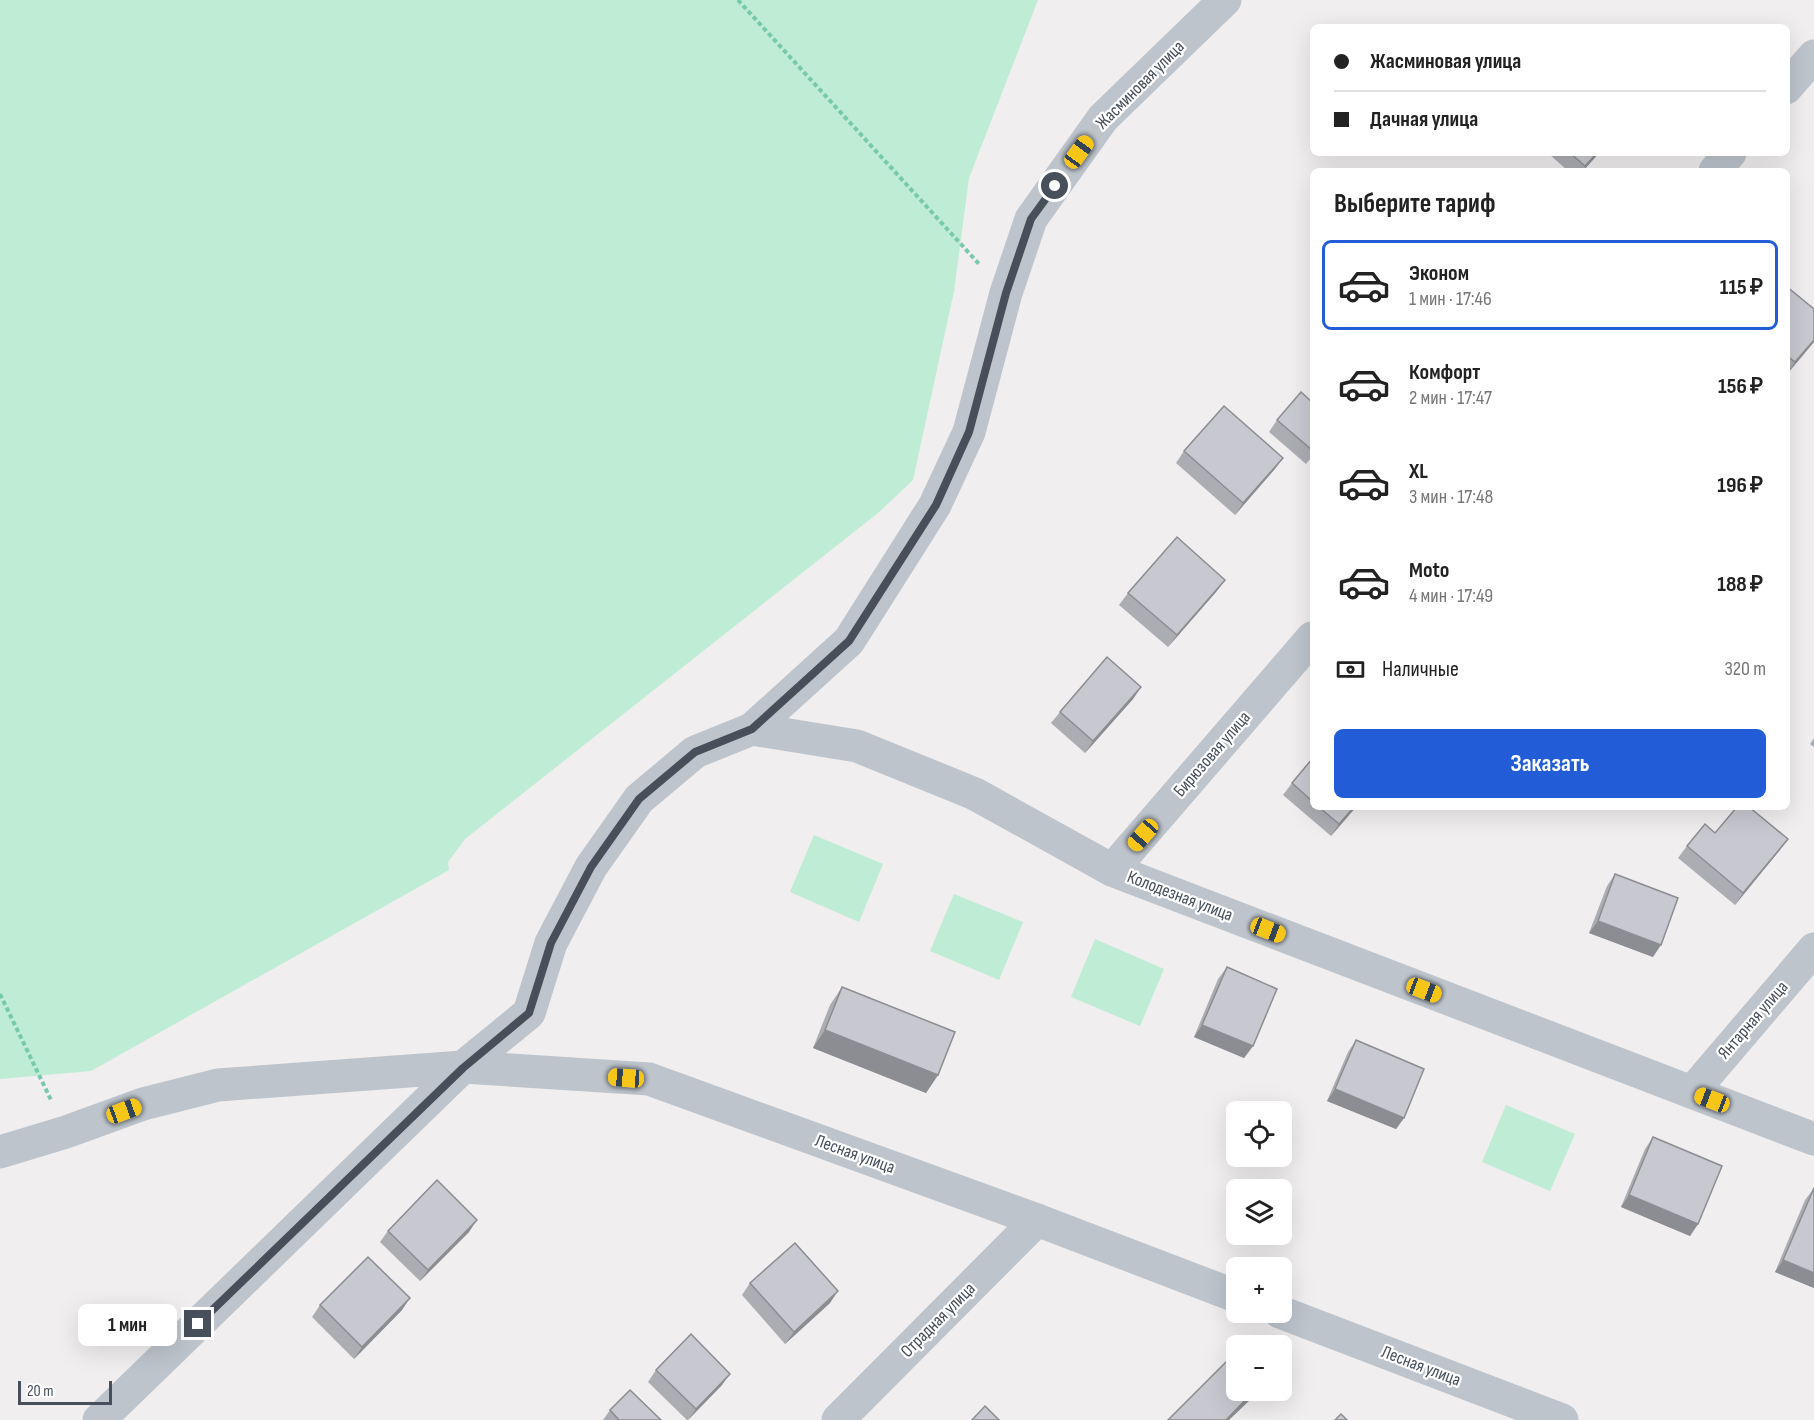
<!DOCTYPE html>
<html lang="ru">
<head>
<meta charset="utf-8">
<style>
	body { margin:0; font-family:"Sofia Sans Condensed",sans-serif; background:#f2f2f2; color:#222; height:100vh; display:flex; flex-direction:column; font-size:22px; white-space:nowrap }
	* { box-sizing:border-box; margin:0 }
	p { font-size:20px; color:#767676 }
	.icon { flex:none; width:33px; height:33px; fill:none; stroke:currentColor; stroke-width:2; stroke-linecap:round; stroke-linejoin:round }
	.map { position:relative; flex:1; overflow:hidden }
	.side { position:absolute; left:1310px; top:168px; width:480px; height:642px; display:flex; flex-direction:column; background:#fff; border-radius:9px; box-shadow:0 6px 24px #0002 }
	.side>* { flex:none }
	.banner { position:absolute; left:1310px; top:24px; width:480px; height:132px; border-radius:9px; box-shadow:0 6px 24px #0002; display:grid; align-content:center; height:132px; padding:0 24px; background:#fff }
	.tools { position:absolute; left:1226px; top:1101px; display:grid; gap:12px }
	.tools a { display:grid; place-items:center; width:66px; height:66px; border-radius:9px; background:#fff; box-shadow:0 6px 24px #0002; font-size:30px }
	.scale { position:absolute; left:18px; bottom:15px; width:94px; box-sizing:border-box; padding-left:6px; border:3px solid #474f5a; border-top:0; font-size:16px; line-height:21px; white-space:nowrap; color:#474f5a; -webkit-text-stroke:4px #fff; paint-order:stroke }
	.end { position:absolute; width:27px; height:27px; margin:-14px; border:8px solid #474f5a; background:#fff; box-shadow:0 0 0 3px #fff }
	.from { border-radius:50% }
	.bubble { position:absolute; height:42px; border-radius:9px; background:#fff; box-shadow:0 6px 24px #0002; font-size:20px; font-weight:700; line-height:42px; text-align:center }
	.car { position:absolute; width:18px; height:36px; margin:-18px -9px; border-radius:8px; box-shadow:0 0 4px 2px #0007; background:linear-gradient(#f5c518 24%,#345 0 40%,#f5c518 0 76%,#345 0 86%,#f5c518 0) }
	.banner b { display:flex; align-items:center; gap:21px; height:57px; font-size:22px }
	.banner b+b { border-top:2px solid #e0e0e0 }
	.banner i { width:15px; height:15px; background:#222 }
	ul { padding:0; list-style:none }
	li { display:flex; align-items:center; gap:18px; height:90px; margin:0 12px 9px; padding:0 12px; border:3px solid transparent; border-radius:9px }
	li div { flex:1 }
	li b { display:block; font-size:22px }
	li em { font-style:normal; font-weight:700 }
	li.active { border-color:#225dd7 }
	li>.icon { width:54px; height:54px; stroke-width:1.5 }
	h2 { padding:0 24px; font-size:27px; line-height:72px }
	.pay { display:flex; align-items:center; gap:15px; height:66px; padding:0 24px; font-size:22px }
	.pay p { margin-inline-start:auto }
	.button { display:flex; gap:12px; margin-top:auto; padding:12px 24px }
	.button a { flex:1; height:69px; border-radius:9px; background:#225dd7; color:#fff; font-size:24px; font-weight:700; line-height:69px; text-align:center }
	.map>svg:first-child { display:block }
	.green { fill:#beecd5 }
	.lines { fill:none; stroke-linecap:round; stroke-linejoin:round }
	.path { stroke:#78c9aa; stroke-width:4; stroke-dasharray:4.5 3; stroke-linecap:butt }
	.minor { stroke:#bdc4cc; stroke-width:33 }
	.wall { fill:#acadb3 }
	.shaded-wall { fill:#8c8d92 }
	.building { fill:#c8c9d0; stroke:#8c8d92; stroke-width:1.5 }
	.route { stroke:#474f5a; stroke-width:8 }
	.labels { text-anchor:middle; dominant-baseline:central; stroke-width:4.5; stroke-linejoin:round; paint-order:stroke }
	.street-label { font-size:18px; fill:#474f5a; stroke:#fff }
</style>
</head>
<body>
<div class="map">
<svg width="1814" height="1420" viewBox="0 0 1814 1420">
	<rect width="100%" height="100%" fill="#f0eeee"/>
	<g class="green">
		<polygon points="0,0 1038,0 969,178 954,291 913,480 878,513 465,839 448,862 449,870 91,1071 0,1079"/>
		<polygon points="814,835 883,864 859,922 790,892"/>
		<polygon points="954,894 1023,922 999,980 930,951"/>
		<polygon points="1095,939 1164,969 1140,1026 1071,997"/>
		<polygon points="1506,1105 1575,1134 1550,1191 1482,1162"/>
	</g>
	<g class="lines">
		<g class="path">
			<polyline points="738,0 980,265"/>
			<polyline points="0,994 52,1102"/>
		</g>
		<g class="minor">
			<polyline points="1786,88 1814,56"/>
			<polyline points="1715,171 1730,153"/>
			<polyline points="752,729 857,746 975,794 1112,870 1814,1139"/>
			<polyline points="1112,870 1312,638"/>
			<polyline points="1692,1092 1814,949"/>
			<polyline points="0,1152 66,1132 143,1104 218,1085 463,1067 649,1079 1037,1220 1236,1296"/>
			<polyline points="1280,1312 1562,1420"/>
			<polyline points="99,1420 463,1067 529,1013 551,943 591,867 639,799 695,752 752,729 849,641 935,505 969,432 1006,293 1031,219 1103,118 1225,0"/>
			<polyline points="838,1420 1037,1220"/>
		</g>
	</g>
	<g class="wall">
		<polygon points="1548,153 1599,153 1583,171 1568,171"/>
		<polygon points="1786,286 1814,342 1787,374 1786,374"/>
		<polygon points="1312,402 1312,457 1306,464 1269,432 1277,420"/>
		<polygon points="1184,451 1283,458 1274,470 1235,515 1176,463"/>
		<polygon points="1225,580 1216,592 1168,647 1119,605 1128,593"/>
		<polygon points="1141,687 1133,699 1085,753 1051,723 1060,712"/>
		<polygon points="1814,738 1814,747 1810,744"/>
		<polygon points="1312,759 1312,807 1356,807 1331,836 1283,795 1292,783"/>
		<polygon points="1715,833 1788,839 1779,851 1735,905 1678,858 1687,846"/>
		<polygon points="1615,874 1653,957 1589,933 1607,886"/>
		<polygon points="1227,967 1253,1046 1244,1058 1194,1037 1218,979"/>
		<polygon points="842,987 938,1075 926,1093 813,1048 830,1005"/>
		<polygon points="1356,1040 1404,1118 1396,1129 1327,1101 1348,1052"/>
		<polygon points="1653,1137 1698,1224 1690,1236 1621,1207 1645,1149"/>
		<polygon points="1814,1188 1814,1288 1775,1272 1805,1200"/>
		<polygon points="388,1231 469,1232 420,1281 380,1242"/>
		<polygon points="750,1283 830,1303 785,1344 742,1295"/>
		<polygon points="320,1305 402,1310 354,1359 312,1317"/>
		<polygon points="656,1370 722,1385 688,1420 687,1420 648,1382"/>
		<polygon points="610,1410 661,1420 603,1420"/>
	</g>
	<g class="shaded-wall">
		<polygon points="1597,153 1599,153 1583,171 1582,171"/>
		<polygon points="1814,340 1814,342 1787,374 1795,362"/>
		<polygon points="1283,458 1274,470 1235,515 1243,503"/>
		<polygon points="1225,580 1216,592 1168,647 1177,635"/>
		<polygon points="1141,687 1133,699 1085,753 1093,741"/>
		<polygon points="1354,807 1356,807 1331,836 1339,824"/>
		<polygon points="1788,839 1779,851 1735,905 1743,893"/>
		<polygon points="1598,921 1661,945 1653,957 1589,933"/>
		<polygon points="1202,1025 1253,1046 1244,1058 1194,1037"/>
		<polygon points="825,1030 938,1075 926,1093 813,1048"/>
		<polygon points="1335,1089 1404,1118 1396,1129 1327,1101"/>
		<polygon points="1629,1195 1698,1224 1690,1236 1621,1207"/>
		<polygon points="477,1220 469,1232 420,1281 428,1270"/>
		<polygon points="1783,1260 1814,1273 1814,1288 1775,1272"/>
		<polygon points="838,1291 830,1303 785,1344 794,1332"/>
		<polygon points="410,1298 402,1310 354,1359 362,1347"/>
		<polygon points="730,1374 722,1385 688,1420 696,1409"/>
		<polygon points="1255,1390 1256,1390 1250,1400 1229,1420 1226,1420"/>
	</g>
	<g class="building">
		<polygon points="1570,153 1597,153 1585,166"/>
		<polygon points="1786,286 1814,309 1814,340 1795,362 1786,355"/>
		<polygon points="1301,392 1312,402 1312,450 1277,420"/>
		<polygon points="1224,406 1283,458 1243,503 1184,451"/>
		<polygon points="1177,537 1225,580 1177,635 1128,593"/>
		<polygon points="1107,657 1141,687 1093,741 1060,712"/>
		<polygon points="1312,759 1312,801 1292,783"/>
		<polygon points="1319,807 1354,807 1339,824"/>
		<polygon points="1737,807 1749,807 1788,839 1743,893 1687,846 1705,824 1715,833"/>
		<polygon points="1615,874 1678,898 1661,945 1598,921"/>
		<polygon points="1227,967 1277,989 1253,1046 1202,1025"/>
		<polygon points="842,987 955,1032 938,1075 825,1030"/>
		<polygon points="1356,1040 1424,1069 1404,1118 1335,1089"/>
		<polygon points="1653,1137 1722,1166 1698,1224 1629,1195"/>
		<polygon points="437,1180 477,1220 428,1270 388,1231"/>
		<polygon points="1814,1188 1814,1273 1783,1260"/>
		<polygon points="795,1243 838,1291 794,1332 750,1283"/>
		<polygon points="368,1257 410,1298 362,1347 320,1305"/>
		<polygon points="691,1334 730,1374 696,1409 656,1370"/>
		<polygon points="1229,1359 1236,1366 1236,1390 1255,1390 1226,1420 1168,1420"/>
		<polygon points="630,1390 661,1420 619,1420 610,1410"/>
		<polygon points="985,1406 999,1420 972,1420"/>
		<polygon points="1341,1414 1347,1420 1335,1420"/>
	</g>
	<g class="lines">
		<polyline class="route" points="198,1324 463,1068 529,1013 551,943 591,867 639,799 695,752 752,729 849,641 936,505 969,432 1006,293 1031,219 1055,186"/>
	</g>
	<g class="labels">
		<g class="street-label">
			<text transform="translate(1140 85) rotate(-45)">Жасминовая улица</text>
			<text transform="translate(1212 754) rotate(-49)">Бирюзовая улица</text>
			<text transform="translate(1180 896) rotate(21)">Колодезная улица</text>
			<text transform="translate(1753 1020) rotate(-49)">Янтарная улица</text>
			<text transform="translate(855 1154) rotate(20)">Лесная улица</text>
			<text transform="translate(938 1320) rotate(-45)">Отрадная улица</text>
			<text transform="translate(1421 1366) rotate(21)">Лесная улица</text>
		</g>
	</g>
</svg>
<div class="tools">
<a><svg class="icon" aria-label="locate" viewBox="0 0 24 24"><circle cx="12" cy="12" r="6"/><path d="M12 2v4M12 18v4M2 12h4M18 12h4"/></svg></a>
<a><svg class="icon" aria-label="layers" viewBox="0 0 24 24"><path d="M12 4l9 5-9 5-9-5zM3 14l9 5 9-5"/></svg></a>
<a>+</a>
<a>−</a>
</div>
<div class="scale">20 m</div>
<i class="end from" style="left:1055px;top:186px"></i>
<i class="end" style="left:198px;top:1324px"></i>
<div class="bubble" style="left:78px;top:1304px;width:99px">1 мин</div>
<i class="car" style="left:1079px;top:152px;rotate:36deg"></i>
<i class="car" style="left:1143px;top:835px;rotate:221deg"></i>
<i class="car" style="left:1268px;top:930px;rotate:111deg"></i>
<i class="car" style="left:1424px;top:990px;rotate:111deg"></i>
<i class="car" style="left:626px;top:1078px;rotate:274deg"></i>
<i class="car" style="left:1712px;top:1100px;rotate:291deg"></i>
<i class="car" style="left:124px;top:1111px;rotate:70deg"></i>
<div class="banner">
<b><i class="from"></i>Жасминовая улица</b>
<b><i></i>Дачная улица</b>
</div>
<section class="side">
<h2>Выберите тариф</h2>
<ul>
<li class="active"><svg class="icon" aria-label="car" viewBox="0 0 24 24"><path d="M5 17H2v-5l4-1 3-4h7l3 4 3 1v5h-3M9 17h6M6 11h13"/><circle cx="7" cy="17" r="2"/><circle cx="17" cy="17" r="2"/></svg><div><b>Эконом</b><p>1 мин · 17:46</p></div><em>115 ₽</em></li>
<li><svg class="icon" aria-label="car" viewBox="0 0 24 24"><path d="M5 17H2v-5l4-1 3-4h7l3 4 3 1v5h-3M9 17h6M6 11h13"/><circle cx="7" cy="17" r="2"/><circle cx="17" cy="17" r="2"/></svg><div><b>Комфорт</b><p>2 мин · 17:47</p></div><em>156 ₽</em></li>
<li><svg class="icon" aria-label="car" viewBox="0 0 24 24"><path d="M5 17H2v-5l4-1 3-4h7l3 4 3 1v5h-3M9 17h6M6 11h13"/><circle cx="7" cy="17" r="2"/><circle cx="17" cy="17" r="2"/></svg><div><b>XL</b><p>3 мин · 17:48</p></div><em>196 ₽</em></li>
<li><svg class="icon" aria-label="car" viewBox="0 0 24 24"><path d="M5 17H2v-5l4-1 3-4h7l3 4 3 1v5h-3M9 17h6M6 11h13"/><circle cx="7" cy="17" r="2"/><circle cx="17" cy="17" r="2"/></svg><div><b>Moto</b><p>4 мин · 17:49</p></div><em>188 ₽</em></li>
</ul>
<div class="pay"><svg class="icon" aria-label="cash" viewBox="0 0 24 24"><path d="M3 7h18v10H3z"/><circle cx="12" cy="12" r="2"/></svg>Наличные<p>320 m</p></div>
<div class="button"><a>Заказать</a></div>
</section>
</div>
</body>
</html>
